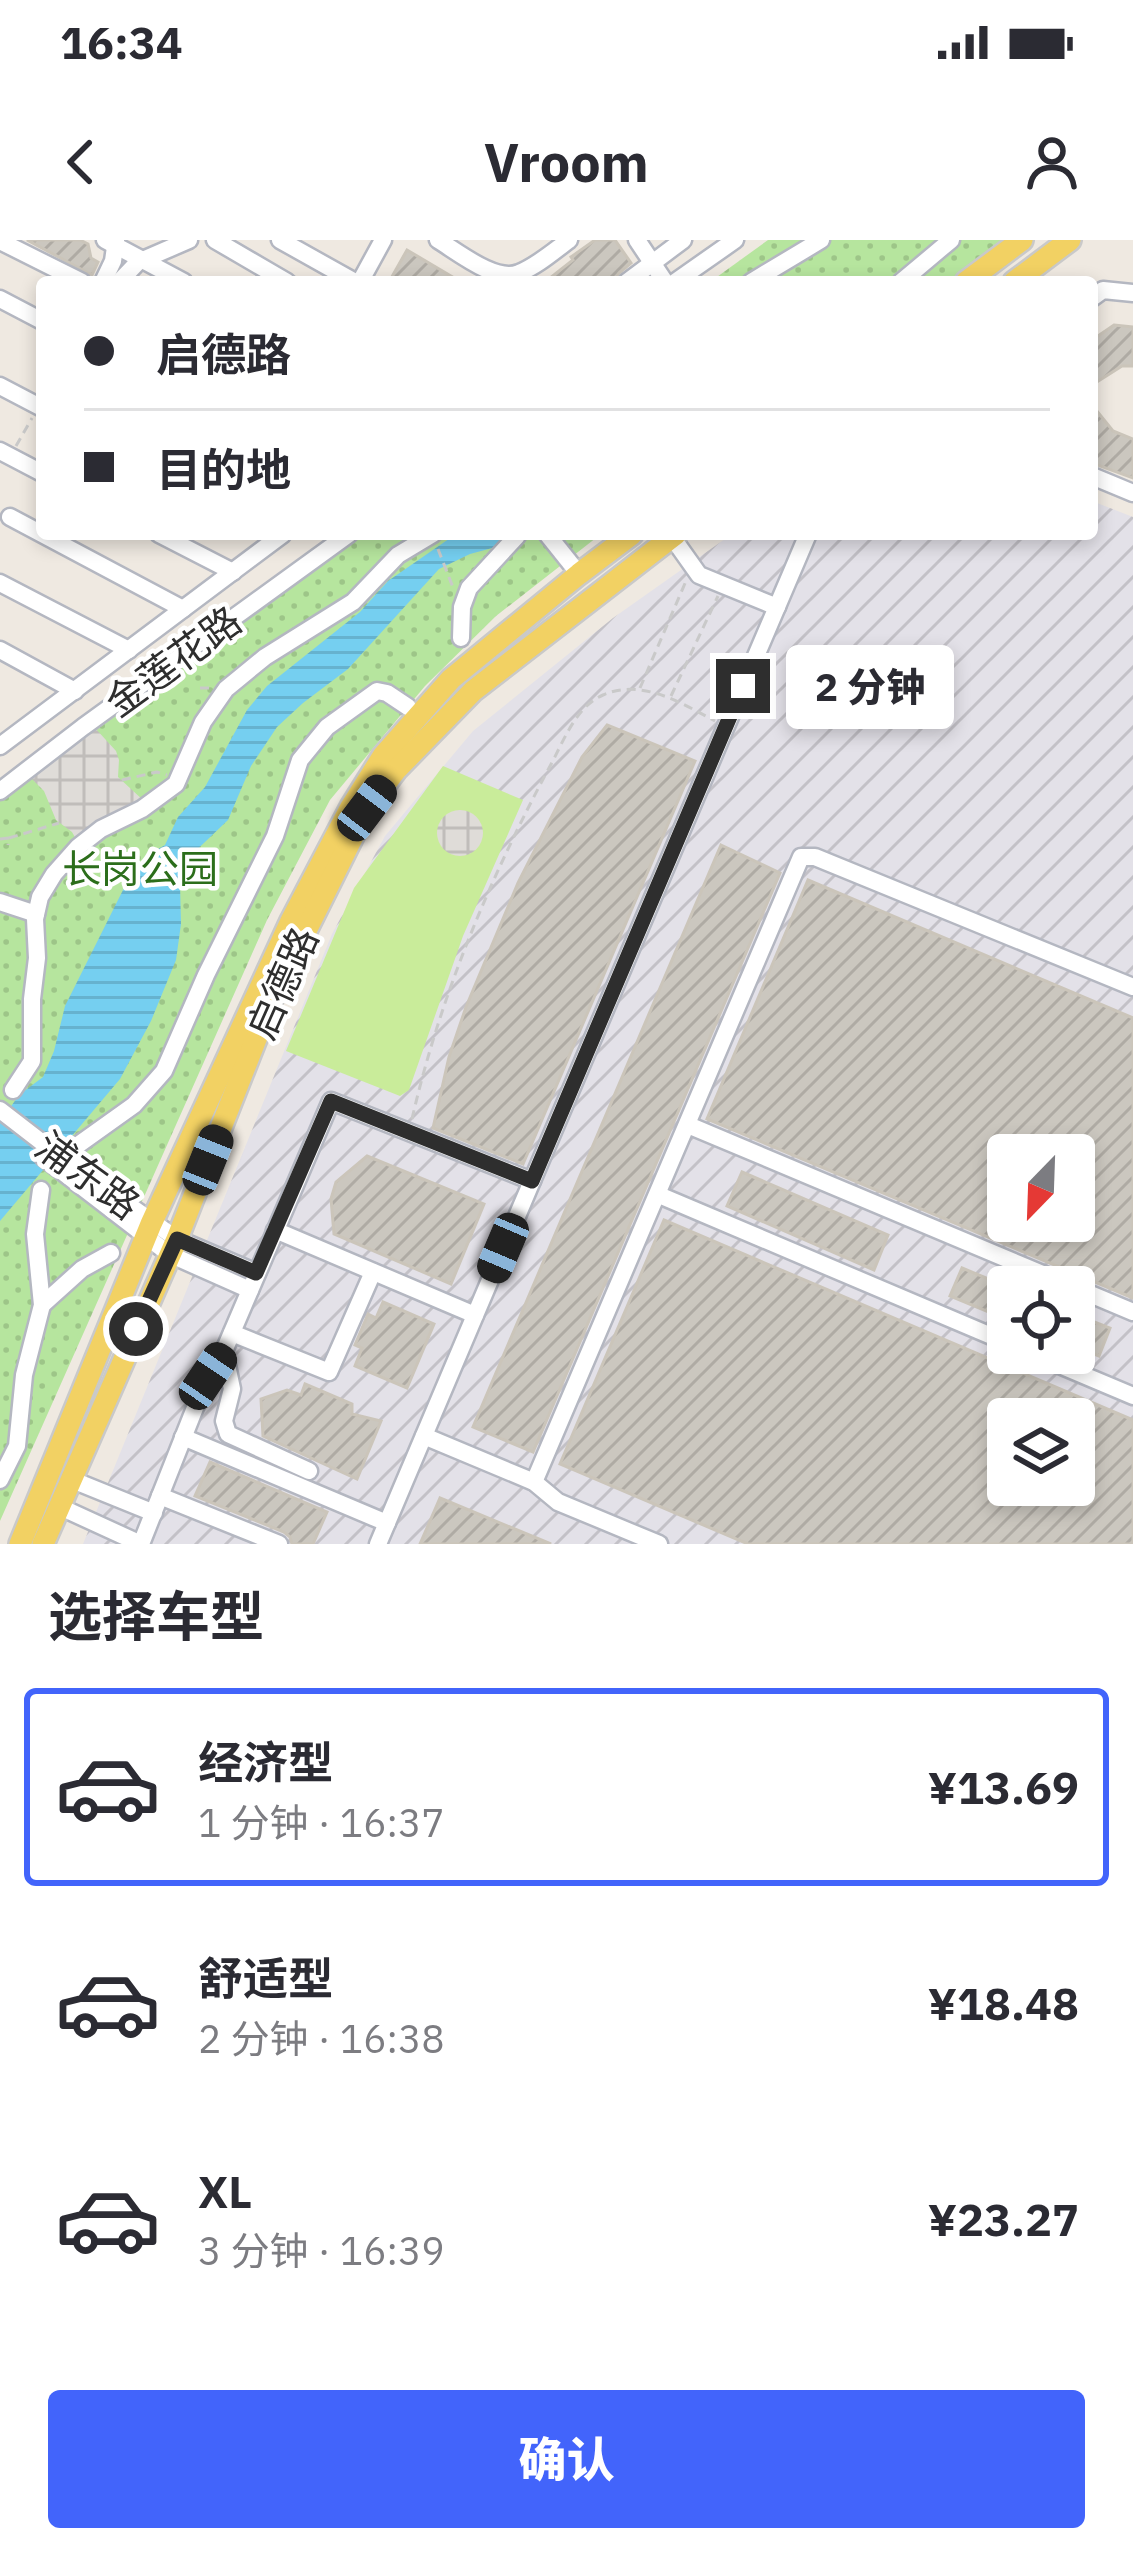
<!DOCTYPE html>
<html lang="zh">
<head>
<meta charset="utf-8">
<style>
	body { margin:0; font-family:"IBM Plex Sans","Noto Sans SC",sans-serif; background:#f2f2f3; color:#2b2b33; height:100vh; display:flex; flex-direction:column; font-size:45px; white-space:nowrap }
	* { box-sizing:border-box; margin:0 }
	p { font-size:39px; color:#7c7c81 }
	.icon { flex:none; width:66px; height:66px; fill:none; stroke:currentColor; stroke-width:2; stroke-linecap:round; stroke-linejoin:round }
	.map { position:relative; height:1304px; overflow:hidden }
	.sheet { display:flex; flex-direction:column; background:#fff; flex:1 }
	.sheet>* { flex:none }
	.top-card { position:absolute; left:36px; top:36px; width:1062px; height:264px; border-radius:12px; box-shadow:0 6px 18px #0003; display:grid; align-content:center; height:264px; padding:0 48px; background:#fff }
	.needle { width:78px; rotate:203deg }
	.controls { position:absolute; left:987px; top:894px; display:grid; gap:24px }
	.controls a { display:grid; place-items:center; width:108px; height:108px; border-radius:12px; background:#fff; box-shadow:0 6px 18px #0003; font-size:60px }
	.end { position:absolute; width:54px; height:54px; margin:-27px; border:15px solid #2e2e2e; background:#fff; box-shadow:0 0 0 6px #fff }
	.from { border-radius:50% }
	.bubble { position:absolute; height:84px; border-radius:12px; background:#fff; box-shadow:0 6px 18px #0003; font-size:39px; font-weight:800; line-height:84px; text-align:center }
	.car { position:absolute; width:36px; height:72px; margin:-36px -18px; border-radius:15px; box-shadow:0 0 9px 3px #0007; background:linear-gradient(#222 24%,#8ab4d8 0 40%,#222 0 76%,#8ab4d8 0 86%,#222 0) }
	.top-card b { display:flex; align-items:center; gap:42px; height:114px; font-size:45px }
	.top-card b+b { border-top:3px solid #e1e1e2 }
	.top-card i { width:30px; height:30px; background:#2b2b33 }
	ul { padding:0; list-style:none }
	li { display:flex; align-items:center; gap:36px; height:198px; margin:0 24px 18px; padding:0 24px; border:6px solid transparent; border-radius:12px }
	li div { flex:1 }
	li b { display:block; font-size:45px }
	li em { font-style:normal; font-weight:800 }
	li.active { border-color:#4264fb }
	li>.icon { width:108px; height:108px; stroke-width:1.5 }
	h2 { padding:0 48px; font-size:54px; line-height:144px }
	.action { display:flex; gap:24px; margin-top:auto; padding:24px 48px }
	.action a { flex:1; height:138px; border-radius:12px; background:#4264fb; color:#fff; font-size:48px; font-weight:800; line-height:138px; text-align:center }
	.status { display:flex; justify-content:space-between; align-items:center; height:84px; padding:0 60px; background:#fff; direction:ltr }
	.status svg { height:33px; fill:currentColor }
	header { display:flex; justify-content:space-between; align-items:center; height:156px; padding:0 48px; background:#fff; font-size:54px; font-weight:800 }
	.map>svg:first-child { display:block }
	.industrial { fill:url(#industrial-furrows); fill-rule:evenodd }
	.park { fill:url(#park-dots) }
	.pitch { fill:#c9ec9a }
	.plaza { fill:url(#plaza-grid) }
	.water { fill:url(#water-rules) }
	.building { fill:url(#building-hatch); stroke:#cbc5ba; stroke-width:3; fill-rule:evenodd }
	.lines { fill:none; stroke-linecap:round; stroke-linejoin:round }
	.minor-casing { stroke:#b4b7c1; stroke-width:21 }
	.major-casing { stroke:#c9c9c9; stroke-width:26 }
	.path { stroke:#c9c9c9; stroke-width:3; stroke-dasharray:9 6; stroke-linecap:butt }
	.minor { stroke:#fff; stroke-width:16 }
	.major { stroke:#f2d163; stroke-width:21 }
	.route { stroke:#2e2e2e; stroke-width:15 }
	.labels { text-anchor:middle; dominant-baseline:central; stroke-width:9; stroke-linejoin:round; paint-order:stroke }
	.street-label { font-size:39px; fill:#2e2e2e; stroke:#fff }
	.park-label { font-size:39px; fill:#2c6e1b; stroke:#fff }
</style>
</head>
<body>
<div class="status"><b>16:34</b><svg viewBox="0 0 49 12"><path d="M0 12V9h3v3zM5 12V6h3v6zM10 12V3h3v9zM15 12V0h3v12zM26 1h20v11H26zM47 4h2v5h-2z"/></svg></div>
<header><svg class="icon" aria-label="back" viewBox="0 0 24 24"><path d="M15 5l-7 7 7 7"/></svg>Vroom<svg class="icon" aria-label="person" viewBox="0 0 24 24"><circle cx="12" cy="8" r="4"/><path d="M4 21q1-7 8-7t8 7"/></svg></header>
<div class="map">
<svg width="1133" height="1304" viewBox="0 0 1133 1304">
	<defs>
		<pattern id="industrial-furrows" width="10" height="10" patternUnits="userSpaceOnUse" patternTransform="scale(3)"><rect width="10" height="10" fill="#e3e1e8"/><path d="M-1 1l2-2M0 10L10 0M9 11l2-2" fill="none" stroke="#c3c1c7"/></pattern>
		<pattern id="park-dots" width="8" height="8" patternUnits="userSpaceOnUse" patternTransform="scale(3)"><rect width="8" height="8" fill="#b6e59e"/><path d="M2 2h.1M6 6h.1" fill="none" stroke="#9dc588" stroke-width="1.8" stroke-linecap="round"/></pattern>
		<pattern id="plaza-grid" width="8" height="8" patternUnits="userSpaceOnUse" patternTransform="scale(3)"><rect width="8" height="8" fill="#dfdcd8"/><path d="M0 4h8M4 0v8" fill="none" stroke="#c0bdba"/></pattern>
		<pattern id="water-rules" width="6" height="5" patternUnits="userSpaceOnUse" patternTransform="scale(3)"><rect width="6" height="5" fill="#75cff0"/><path d="M0 2.5h6" fill="none" stroke="#66b2ce"/></pattern>
		<pattern id="building-hatch" width="6" height="6" patternUnits="userSpaceOnUse" patternTransform="scale(3)"><rect width="6" height="6" fill="#cbc7bf"/><path d="M-1 1l2-2M0 6l6-6M5 7l2-2" fill="none" stroke="#afaba4"/></pattern>
	</defs>
	<rect width="100%" height="100%" fill="#efe9e1"/>
	<path class="industrial" d="M1092,261l41,16v1027h-1050l249,-610 53,-98 88,-105 140,-113 119,-84h360zM1008,915h66v66h-66zM1008,1047h66v66h-66zM1008,1179h66v66h-66z"/>
	<g class="park">
		<polygon points="768,0 1017,0 958,42 710,42"/>
		<polygon points="365,294 601,294 496,376 425,446 330,560 267,680 0,1281 0,560"/>
	</g>
	<polygon class="pitch" points="443,526 523,560 463,696 409,850 400,856 286,811 354,648"/>
	<g class="plaza">
		<polygon points="95,488 116,511 119,520 118,537 144,561 77,601 72,592 56,580 44,551 30,537"/>
		<circle cx="460" cy="593" r="23"/>
	</g>
	<polygon class="water" points="456,294 511,294 496,307 470,314 439,329 348,429 303,463 277,487 251,526 228,580 183,623 180,644 181,684 176,720 151,781 120,839 0,981 0,882 19,855 43,837 54,811 65,766 126,644 148,615 165,605 178,577 205,547 247,470 267,446 360,372 388,341"/>
	<g class="building">
		<polygon points="27,0 80,0 88,4 91,18 98,22 92,35"/>
		<polygon points="595,0 615,0 631,23 619,33 614,42 545,42 573,20 571,17"/>
		<polygon points="407,10 461,42 389,42"/>
		<polygon points="1114,85 1133,87 1133,126 1122,126 1092,145 1092,100"/>
		<polygon points="1092,165 1113,191 1133,199 1133,238 1092,223"/>
		<polygon points="607,485 695,521 523,924 433,888 449,817 466,767 518,643 582,517"/>
		<polygon points="721,605 780,633 533,1212 473,1187"/>
		<path d="M808,640l325,138v280l-426,-179zM1008,915h66v66h-66z"/>
		<polygon points="367,916 484,964 451,1044 334,994 331,959 336,942"/>
		<polygon points="742,932 888,995 874,1030 727,966"/>
		<path d="M664,980l469,200v124h-385l-188,-80zM1008,1179h66v66h-66z"/>
		<polygon points="962,1028 1008,1047 1008,1080 950,1056"/>
		<polygon points="383,1062 434,1084 407,1148 355,1126 362,1108 355,1105 368,1074 376,1078"/>
		<polygon points="1074,1074 1110,1088 1099,1116 1074,1106"/>
		<polygon points="305,1144 352,1164 352,1174 381,1181 357,1239 263,1196 261,1159 287,1150 301,1155"/>
		<polygon points="210,1222 327,1272 313,1304 292,1304 290,1297 284,1292 195,1256"/>
		<polygon points="440,1258 551,1304 420,1304"/>
	</g>
	<g class="lines">
		<defs>
			<g id="minor">
				<polyline points="105,0 184,42"/>
				<polyline points="215,0 287,42"/>
				<polyline points="280,0 355,42"/>
				<path d="M438,0c20,12 58,43 81,33 18,-7 35,-22 50,-33"/>
				<polyline points="637,0 665,42"/>
				<polyline points="0,1 82,42"/>
				<polyline points="103,42 113,21 116,0"/>
				<polyline points="119,42 138,22 189,0"/>
				<polyline points="360,42 383,0"/>
				<polyline points="627,42 683,0"/>
				<polyline points="675,42 735,0"/>
				<polyline points="751,42 821,0"/>
				<polyline points="901,42 951,0"/>
				<polyline points="1092,58 1103,50 1133,53"/>
				<polyline points="0,59 42,81"/>
				<polyline points="0,146 42,168"/>
				<polyline points="0,211 42,233"/>
				<polyline points="1092,236 1133,253"/>
				<polyline points="10,277 183,369"/>
				<polyline points="159,294 233,332"/>
				<polyline points="547,294 579,334"/>
				<polyline points="672,297 699,335 777,367"/>
				<polyline points="0,343 129,410"/>
				<polyline points="461,398 462,367 469,348 517,296"/>
				<polyline points="0,410 75,451"/>
				<polyline points="0,506 283,294"/>
				<polyline points="0,551 83,487 349,294"/>
				<polyline points="0,662 36,674"/>
				<polyline points="13,850 32,821 32,759 37,718 35,679 40,657 54,634 78,607 101,589 142,569 176,544 203,482 226,449 265,417 353,362 398,315 433,294"/>
				<polyline points="0,870 66,921 177,999 257,1033"/>
				<polyline points="688,885 1133,1072"/>
				<polyline points="78,905 134,865 164,831 206,735 275,596 300,520 327,487 377,451 387,453 408,467"/>
				<polyline points="43,917 169,1014 250,1050"/>
				<polyline points="532,941 808,294"/>
				<polyline points="659,955 1008,1103"/>
				<polyline points="275,990 475,1075"/>
				<polyline points="42,1065 82,1029 111,1013"/>
				<polyline points="232,1093 329,1132 373,1032"/>
				<polyline points="224,1111 232,1149 224,1181 228,1194 309,1231"/>
				<polyline points="1031,1113 1133,1156"/>
				<polyline points="424,1196 534,1242 558,1262 659,1304"/>
				<polyline points="183,1197 387,1283"/>
				<polyline points="70,1239 154,1273"/>
				<polyline points="0,1240 17,1206 24,1135 42,1065 35,994 41,950"/>
				<polyline points="534,1242 801,617 815,617 1133,747"/>
				<polyline points="160,1256 279,1304"/>
				<polyline points="58,1266 141,1304"/>
				<polyline points="141,1304 208,1135 224,1111 331,861 532,941 378,1304"/>
			</g>
			<g id="major">
				<polyline points="966,42 1022,0"/>
				<polyline points="1014,42 1070,0"/>
				<polyline points="20,1304 151,984 291,681 351,567 383,516 451,439 579,334 632,294"/>
				<polyline points="43,1304 177,999 271,761 367,568 396,530 473,451 676,294"/>
			</g>
		</defs>
		<use href="#minor" class="minor-casing"/>
		<use href="#major" class="major-casing"/>
		<g class="path">
			<polyline points="16,206 32,178"/>
			<polyline points="438,309 454,350"/>
			<polyline points="200,448 212,448"/>
			<polyline points="640,448 686,341"/>
			<polyline points="671,456 718,356"/>
			<polyline points="122,540 157,532 167,535"/>
			<polyline points="9,598 59,583"/>
			<polyline points="0,599 9,598 8,605"/>
			<path d="M412,879c28,-123 78,-241 137,-351 14,-25 26,-61 54,-73 39,-17 78,8 112,26"/>
		</g>
		<use href="#minor" class="minor"/>
		<use href="#major" class="major"/>
	</g>
	<g class="lines">
		<polyline class="route" points="136,1089 177,999 256,1033 331,861 532,941 743,446"/>
	</g>
	<g class="labels">
		<g class="street-label">
			<text transform="translate(173 421) rotate(-36)">金莲花路</text>
			<text transform="translate(282 743) rotate(-66)">启德路</text>
			<text transform="translate(88 935) rotate(36)">浦东路</text>
		</g>
		<g class="park-label">
			<text x="140" y="628">长岗公园</text>
		</g>
	</g>
</svg>
<div class="controls">
<a><svg class="needle" viewBox="-14 -14 28 28"><path d="M0-13l5 13h-10z" fill="#e53935"/><path d="M0 13l5-13h-10z" fill="#7c7c81"/></svg></a>
<a><svg class="icon" aria-label="locate" viewBox="0 0 24 24"><circle cx="12" cy="12" r="6"/><path d="M12 2v4M12 18v4M2 12h4M18 12h4"/></svg></a>
<a><svg class="icon" aria-label="layers" viewBox="0 0 24 24"><path d="M12 4l9 5-9 5-9-5zM3 14l9 5 9-5"/></svg></a>
</div>
<i class="end from" style="left:136px;top:1089px"></i>
<i class="end" style="left:743px;top:446px"></i>
<div class="bubble" style="left:786px;top:405px;width:168px">2 分钟</div>
<i class="car" style="left:367px;top:568px;rotate:37deg"></i>
<i class="car" style="left:208px;top:920px;rotate:22deg"></i>
<i class="car" style="left:503px;top:1008px;rotate:203deg"></i>
<i class="car" style="left:208px;top:1136px;rotate:34deg"></i>
<div class="top-card">
<b><i class="from"></i>启德路</b>
<b><i></i>目的地</b>
</div>
</div>
<section class="sheet">
<h2>选择车型</h2>
<ul>
<li class="active"><svg class="icon" aria-label="car" viewBox="0 0 24 24"><path d="M5 17H2v-5l4-1 3-4h7l3 4 3 1v5h-3M9 17h6M6 11h13"/><circle cx="7" cy="17" r="2"/><circle cx="17" cy="17" r="2"/></svg><div><b>经济型</b><p>1 分钟 · 16:37</p></div><em>¥13.69</em></li>
<li><svg class="icon" aria-label="car" viewBox="0 0 24 24"><path d="M5 17H2v-5l4-1 3-4h7l3 4 3 1v5h-3M9 17h6M6 11h13"/><circle cx="7" cy="17" r="2"/><circle cx="17" cy="17" r="2"/></svg><div><b>舒适型</b><p>2 分钟 · 16:38</p></div><em>¥18.48</em></li>
<li><svg class="icon" aria-label="car" viewBox="0 0 24 24"><path d="M5 17H2v-5l4-1 3-4h7l3 4 3 1v5h-3M9 17h6M6 11h13"/><circle cx="7" cy="17" r="2"/><circle cx="17" cy="17" r="2"/></svg><div><b>XL</b><p>3 分钟 · 16:39</p></div><em>¥23.27</em></li>
</ul>
<div class="action"><a>确认</a></div>
</section>
</body>
</html>
